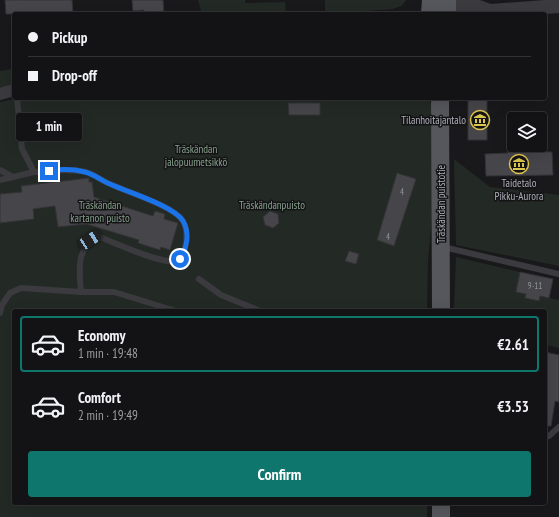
<!DOCTYPE html>
<html lang="en">
<head>
<meta charset="utf-8">
<style>
	body { margin:0; font-family:"PT Sans Narrow",sans-serif; background:#1c1b1d; color:#f1f3f6; height:100vh; display:flex; flex-direction:column; font-size:15px; white-space:nowrap }
	* { box-sizing:border-box; margin:0 }
	p { font-size:13px; color:#9d9ea0 }
	.icon { flex:none; width:22px; height:22px; fill:none; stroke:currentColor; stroke-width:2; stroke-linecap:round; stroke-linejoin:round }
	.map { position:relative; flex:1; overflow:hidden }
	.panel { position:absolute; left:12px; top:309px; width:535px; height:196px; display:flex; flex-direction:column; background:#131214; border-radius:4px; box-shadow:0 4px 16px #0002,0 0 0 1px #323234 }
	.panel>* { flex:none }
	.banner { position:absolute; left:12px; top:12px; width:535px; height:88px; border-radius:4px; box-shadow:0 4px 16px #0002,0 0 0 1px #323234; display:grid; align-content:center; height:88px; padding:0 16px; background:#131214 }
	.tools { position:absolute; left:507px; top:112px; display:grid; gap:8px }
	.tools a { display:grid; place-items:center; width:40px; height:40px; border-radius:4px; background:#131214; box-shadow:0 4px 16px #0002,0 0 0 1px #323234; font-size:20px }
	.end { position:absolute; width:18px; height:18px; margin:-9px; border:5px solid #1a73e8; background:#fff; box-shadow:0 0 0 2px #fff }
	.from { border-radius:50% }
	.bubble { position:absolute; height:28px; border-radius:4px; background:#131214; box-shadow:0 4px 16px #0002,0 0 0 1px #323234; font-size:13px; font-weight:800; line-height:28px; text-align:center }
	.car { position:absolute; width:12px; height:24px; margin:-12px -6px; border-radius:5px; box-shadow:0 0 3px 1px #0007; background:linear-gradient(#222 24%,#8ab4d8 0 40%,#222 0 76%,#8ab4d8 0 86%,#222 0) }
	.banner b { display:flex; align-items:center; gap:14px; height:38px; font-size:15px }
	.banner b+b { border-top:1px solid #323234 }
	.banner i { width:10px; height:10px; background:#f1f3f6 }
	ul { padding:7px 0 0; list-style:none }
	li { display:flex; align-items:center; gap:12px; height:56px; margin:0 8px 6px; padding:0 8px; border:2px solid transparent; border-radius:4px }
	li div { flex:1 }
	li b { display:block; font-size:15px }
	li em { font-style:normal; font-weight:800 }
	li.current { border-color:#0f766e }
	li>.icon { width:36px; height:36px; stroke-width:1.5 }
	.primary-button { display:flex; gap:8px; margin-top:auto; padding:8px 16px }
	.primary-button a { flex:1; height:46px; border-radius:4px; background:#0f766e; color:#fff; font-size:16px; font-weight:800; line-height:46px; text-align:center }
	.map>svg:first-child { display:block }
	.green { fill:#232a25 }
	.building { fill:#46454a; stroke:#333336 }
	.lines { fill:none; stroke-linecap:round; stroke-linejoin:round }
	.service { stroke:#3a3a3f; stroke-width:6 }
	.minor { stroke:#3a3a3f; stroke-width:12 }
	.tertiary { stroke:#3a3a3f; stroke-width:14 }
	.primary { stroke:#56565d; stroke-width:18 }
	.route { stroke:#1a73e8; stroke-width:5 }
	.labels { text-anchor:middle; dominant-baseline:central; stroke-width:3; stroke-linejoin:round; paint-order:stroke }
	.number-label { font-size:9px; fill:#92949c }
	.poi-label { font-size:11px; fill:#acaeb8; stroke:#141315; text-anchor:end }
	.park-label { font-size:11px; fill:#86a18c; stroke:#141315 }
	.street-label { font-size:11px; fill:#acaeb8; stroke:#141315 }
</style>
</head>
<body>
<div class="map">
<svg width="559" height="517" viewBox="0 0 559 517">
	<rect width="100%" height="100%" fill="#19181a"/>
	<g class="green">
		<polygon points="198,0 245,0 245,3 285,2 286,14 202,14"/>
		<polygon points="325,0 406,0 402,6 392,9 325,14"/>
		<polygon points="11,69 14,70 14,85 0,88 0,71"/>
		<polygon points="20,98 428,98 433,108 434,194 428,261 427,311 14,311 14,503 427,503 427,517 0,517 0,102"/>
		<polygon points="454,159 490,187 559,195 559,266 456,245"/>
		<polygon points="456,257 520,272 526,294 525,298 540,296 559,300 559,348 545,345 545,311 454,311"/>
	</g>
	<g class="building">
		<polygon points="5,0 72,0 73,14 6,14"/>
		<polygon points="132,0 163,0 164,14 144,14 144,10 133,11"/>
		<rect x="468" y="100" width="19" height="40"/>
		<polygon points="288,103 320,103 320,115 289,115"/>
		<polygon points="508,151 552,152 553,175 486,176 485,154 508,153"/>
		<polygon points="397,173 416,179 394,246 377,240"/>
		<polygon points="89,178 89,182 92,182 94,197 153,216 155,211 165,214 164,219 178,223 170,250 161,247 160,250 138,243 139,240 86,224 58,227 55,206 33,209 34,219 0,223 0,194 22,192 21,186"/>
		<polygon points="270,211 278,214 279,223 273,228 265,225 263,217"/>
		<polygon points="349,251 359,254 356,264 345,261"/>
		<polygon points="520,272 553,279 549,298 540,296 539,301 525,298 526,294 516,292"/>
		<polygon points="545,352 559,355 559,402 555,401 551,426 545,426"/>
	</g>
	<g class="lines">
		<g class="service">
			<polyline points="0,170 13,177"/>
			<path d="M34,172c17,-1 35,-4 52,0 8,2 16,9 24,12 17,8 64,22 73,37 4,8 4,18 2,27 -1,5 -4,12 -10,13 -15,3 -62,-19 -78,-25 -21,13 -18,34 -16,56"/>
			<polyline points="0,180 34,172 22,149 17,98"/>
			<polyline points="443,247 559,274"/>
			<polyline points="199,279 221,295 260,311"/>
			<polyline points="0,313 2,305 10,293 21,288 81,292 114,292 176,311"/>
			<polyline points="545,437 549,436 559,427"/>
		</g>
		<polyline class="minor" points="0,94 14,90"/>
		<polyline class="tertiary" points="440,12 447,7 466,6 479,7 490,11 559,6"/>
		<g class="primary">
			<polyline points="430,14 431,0"/>
			<polyline points="447,14 447,0"/>
			<polyline points="440,98 441,311"/>
			<polyline points="441,503 441,517"/>
		</g>
	</g>
	<g class="lines">
		<path class="route" d="M49,171c12,-2 24,-2 36,1 9,2 17,9 25,12 17,8 64,22 73,37 7,12 4,27 -3,38"/>
	</g>
	<defs>
		<symbol id="museum-ring" viewBox="-11 -11 22 22"><circle r="9.5" fill="#141315" stroke="#ddc64d" stroke-width="1.5"/><path d="M0-6L6-3V-2H-6V-3ZM-5-1h2V3h-2ZM-1-1h2V3h-2ZM3-1h2V3H3ZM-6 4H6V6H-6Z" fill="#ddc64d"/></symbol>
	</defs>
	<g fill-rule="evenodd">
		<use href="#museum-ring" x="469" y="109" width="22" height="22"/>
		<use href="#museum-ring" x="508" y="153" width="22" height="22"/>
	</g>
	<g class="labels">
		<g class="number-label">
			<text x="402" y="191">4</text>
			<text x="388" y="236">4</text>
			<text x="535" y="285">9-11</text>
		</g>
		<g class="poi-label">
			<text x="466" y="120">Tilanhoitajantalo</text>
			<text x="519" y="183" text-anchor="middle">Taidetalo<tspan x="519" dy="13">Pikku-Aurora</tspan></text>
		</g>
		<g class="park-label">
			<text x="196" y="149">Träskändan<tspan x="196" dy="13">jalopuumetsikkö</tspan></text>
			<text x="100" y="205">Träskändan<tspan x="100" dy="13">kartanon puisto</tspan></text>
			<text x="272" y="205">Träskändanpuisto</text>
		</g>
		<g class="street-label">
			<text transform="translate(441 204) rotate(-90)">Träskändan puistotie</text>
		</g>
	</g>
</svg>
<div class="tools">
<a><svg class="icon" aria-label="layers" viewBox="0 0 24 24"><path d="M12 4l9 5-9 5-9-5zM3 14l9 5 9-5"/></svg></a>
</div>
<i class="end from" style="left:180px;top:259px"></i>
<i class="end" style="left:49px;top:171px"></i>
<div class="bubble" style="left:16px;top:113px;width:66px">1 min</div>
<i class="car" style="left:90px;top:240px;rotate:57deg"></i>
<div class="banner">
<b><i class="from"></i>Pickup</b>
<b><i></i>Drop-off</b>
</div>
<section class="panel">
<ul>
<li class="current"><svg class="icon" aria-label="car" viewBox="0 0 24 24"><path d="M5 17H2v-5l4-1 3-4h7l3 4 3 1v5h-3M9 17h6M6 11h13"/><circle cx="7" cy="17" r="2"/><circle cx="17" cy="17" r="2"/></svg><div><b>Economy</b><p>1 min · 19:48</p></div><em>€2.61</em></li>
<li><svg class="icon" aria-label="car" viewBox="0 0 24 24"><path d="M5 17H2v-5l4-1 3-4h7l3 4 3 1v5h-3M9 17h6M6 11h13"/><circle cx="7" cy="17" r="2"/><circle cx="17" cy="17" r="2"/></svg><div><b>Comfort</b><p>2 min · 19:49</p></div><em>€3.53</em></li>
</ul>
<div class="primary-button"><a>Confirm</a></div>
</section>
</div>
</body>
</html>
